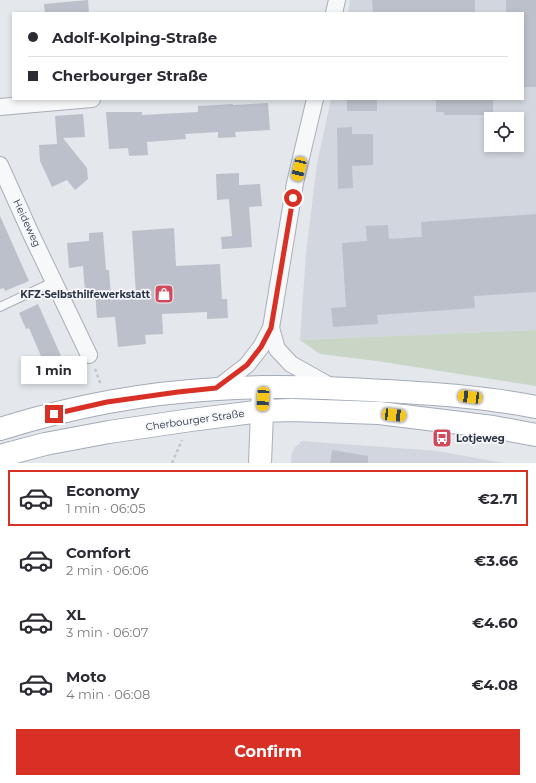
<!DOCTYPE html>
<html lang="en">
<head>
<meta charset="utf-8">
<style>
	body { margin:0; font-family:Montserrat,sans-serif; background:#f7f7f7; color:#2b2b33; height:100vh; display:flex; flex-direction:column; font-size:15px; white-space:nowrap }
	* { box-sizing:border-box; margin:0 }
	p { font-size:13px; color:#7c7c81 }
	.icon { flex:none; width:22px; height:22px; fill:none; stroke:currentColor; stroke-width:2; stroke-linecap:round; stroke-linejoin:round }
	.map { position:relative; height:463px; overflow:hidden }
	.side { display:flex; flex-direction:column; background:#fff; flex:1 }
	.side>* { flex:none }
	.banner { position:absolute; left:12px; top:12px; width:512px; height:88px; border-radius:0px; box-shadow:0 2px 6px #0003; display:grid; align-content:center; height:88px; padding:0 16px; background:#fff }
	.controls { position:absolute; left:484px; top:112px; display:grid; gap:8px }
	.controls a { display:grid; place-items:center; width:40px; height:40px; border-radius:0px; background:#fff; box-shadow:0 2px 6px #0003; font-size:20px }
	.end { position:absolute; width:18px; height:18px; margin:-9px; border:5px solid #d93025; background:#fff; box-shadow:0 0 0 2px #fff }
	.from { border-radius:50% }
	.bubble { position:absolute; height:28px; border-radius:0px; background:#fff; box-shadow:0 2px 6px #0003; font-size:13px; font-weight:700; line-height:28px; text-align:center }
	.car { position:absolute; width:12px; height:24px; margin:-12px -6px; border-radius:5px; box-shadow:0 0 3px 1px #0007; background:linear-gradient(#f5c518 24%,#345 0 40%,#f5c518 0 76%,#345 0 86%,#f5c518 0) }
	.banner b { display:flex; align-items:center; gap:14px; height:38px; font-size:15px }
	.banner b+b { border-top:1px solid #e1e1e2 }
	.banner i { width:10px; height:10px; background:#2b2b33 }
	ul { padding:7px 0 0; list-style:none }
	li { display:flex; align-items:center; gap:12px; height:56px; margin:0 8px 6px; padding:0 8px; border:2px solid transparent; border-radius:0px }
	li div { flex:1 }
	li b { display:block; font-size:15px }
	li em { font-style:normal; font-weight:700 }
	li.current { border-color:#d93025 }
	li>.icon { width:36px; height:36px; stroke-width:1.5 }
	.primary-button { display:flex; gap:8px; margin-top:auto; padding:8px 16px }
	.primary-button a { flex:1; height:46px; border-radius:0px; background:#d93025; color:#fff; font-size:16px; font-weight:700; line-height:46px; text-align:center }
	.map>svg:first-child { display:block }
	.built { fill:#d2d6de; fill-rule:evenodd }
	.green { fill:#c9d6c5 }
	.building { fill:#bbc0ca }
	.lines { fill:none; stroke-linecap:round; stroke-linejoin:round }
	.lane-casing { stroke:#a9aeb7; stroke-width:10 }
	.street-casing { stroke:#a9aeb7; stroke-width:18 }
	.secondary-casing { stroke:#a9aeb7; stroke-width:24 }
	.primary-casing { stroke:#a3abb8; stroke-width:24 }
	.path { stroke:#c2c5cb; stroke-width:2.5; stroke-dasharray:3 3; stroke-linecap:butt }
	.lane { stroke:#f7f8fa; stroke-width:8 }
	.street { stroke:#f7f8fa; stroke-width:16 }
	.secondary { stroke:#fff; stroke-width:22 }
	.primary { stroke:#fff; stroke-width:22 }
	.route { stroke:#d93025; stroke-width:5 }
	.labels { text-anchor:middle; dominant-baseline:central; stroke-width:3.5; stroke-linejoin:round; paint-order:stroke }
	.street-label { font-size:10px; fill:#2b3445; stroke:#f4f6f9 }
	.poi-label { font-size:10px; font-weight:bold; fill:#2b3445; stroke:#f4f6f9; text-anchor:end }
</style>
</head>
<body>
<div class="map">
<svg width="536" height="463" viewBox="0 0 536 463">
	<rect width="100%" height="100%" fill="#e4e7ec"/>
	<g class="built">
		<path d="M350,0h186v330l-236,10 6,-87 11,-89 14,-65h192v-86h-175zM491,119h26v26h-26z"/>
		<polygon points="302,441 437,451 504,463 291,463 292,453 295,447"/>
	</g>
	<polygon class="green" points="536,330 536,386 377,361 320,354 300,340"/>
	<g class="building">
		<polygon points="88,0 89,13 45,13 44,4"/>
		<polygon points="372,0 475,0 475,13 373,13"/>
		<polygon points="506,0 536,0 536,87 523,87 523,13 506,13"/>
		<rect x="347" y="99" width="30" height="12"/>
		<polygon points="436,99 493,99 493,115 444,115 444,112 436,112"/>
		<polygon points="268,103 270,130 235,132 236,137 218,138 218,132 185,134 186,139 147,142 148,155 129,156 128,148 109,149 106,112 142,112 142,115 198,112 198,106 233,104 233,105"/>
		<polygon points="83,114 85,137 63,138 87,168 88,179 75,190 67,180 52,187 40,161 39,145 57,144 55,116"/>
		<polygon points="352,127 352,134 373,134 373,165 352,166 353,188 338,189 337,128"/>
		<polygon points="239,173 239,185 260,184 262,206 249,207 252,247 222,249 221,237 232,236 229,199 217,200 216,174"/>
		<polygon points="536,214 536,292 474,296 475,308 377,315 378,324 333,327 331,308 346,307 342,243 367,241 366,226 388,225 389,239 422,237 421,222"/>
		<polygon points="0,216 29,281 5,291 4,288 0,289"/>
		<polygon points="174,228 176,266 220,264 222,299 227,299 228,318 207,319 207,312 162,314 163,334 145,335 146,344 118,347 115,317 97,318 95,291 85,292 83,266 69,268 67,243 89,241 89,233 103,232 106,270 109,270 111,296 136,295 132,231"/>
		<polygon points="38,304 65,365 45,374 38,357 41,356 29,328 26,329 19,313"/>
		<polygon points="332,450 368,456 368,463 330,463"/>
	</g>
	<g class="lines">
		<defs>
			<polyline id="lane" points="0,307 55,281"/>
			<g id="street">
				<polyline points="334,13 337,0"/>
				<polyline points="0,107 92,99"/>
				<polyline points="0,165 31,234 89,355"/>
				<polyline points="271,328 277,349 291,364 332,387"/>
				<polyline points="216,389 247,365 261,347 271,328 295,183 315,99"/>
			</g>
			<polyline id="secondary" points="260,463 263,387"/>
			<g id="primary">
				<path d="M0,429c70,-22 143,-36 217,-40 56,-4 112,-1 169,2 50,3 101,6 150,16"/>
				<polyline points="0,456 45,444 109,432 191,420 262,411 292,410 379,413 493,427 536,435"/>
			</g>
		</defs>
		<use href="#lane" class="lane-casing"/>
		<use href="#street" class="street-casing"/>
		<use href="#secondary" class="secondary-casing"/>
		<use href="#primary" class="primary-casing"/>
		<g class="path">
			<polyline points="95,369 101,385"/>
			<polyline points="172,463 182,440"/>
		</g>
		<use href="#lane" class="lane"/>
		<use href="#street" class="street"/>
		<use href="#secondary" class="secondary"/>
		<use href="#primary" class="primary"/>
	</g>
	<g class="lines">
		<polyline class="route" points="54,414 107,402 178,392 216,388 247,365 261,347 271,328 293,198"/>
	</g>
	<defs>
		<symbol id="shop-square" viewBox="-11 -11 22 22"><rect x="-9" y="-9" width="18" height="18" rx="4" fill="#d1495b" stroke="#f4f6f9"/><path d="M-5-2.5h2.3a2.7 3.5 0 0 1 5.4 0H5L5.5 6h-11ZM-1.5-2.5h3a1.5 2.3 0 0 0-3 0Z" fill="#fff"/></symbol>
		<symbol id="bus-square" viewBox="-11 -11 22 22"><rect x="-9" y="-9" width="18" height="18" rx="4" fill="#d1495b" stroke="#f4f6f9"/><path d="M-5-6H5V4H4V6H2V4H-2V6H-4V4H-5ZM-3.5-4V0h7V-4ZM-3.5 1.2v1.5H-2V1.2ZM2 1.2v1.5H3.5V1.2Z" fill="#fff"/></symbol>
	</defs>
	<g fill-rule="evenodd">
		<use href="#shop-square" x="153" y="283" width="22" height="22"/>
		<use href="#bus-square" x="431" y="427" width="22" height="22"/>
	</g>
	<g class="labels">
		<g class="street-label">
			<text transform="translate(27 223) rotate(65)">Heideweg</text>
			<text transform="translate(195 420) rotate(-8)">Cherbourger Straße</text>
		</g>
		<g class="poi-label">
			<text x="150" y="294">KFZ-Selbsthilfewerkstatt</text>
			<text x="456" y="438" text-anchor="start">Lotjeweg</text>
		</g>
	</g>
</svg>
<div class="controls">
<a><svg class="icon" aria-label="locate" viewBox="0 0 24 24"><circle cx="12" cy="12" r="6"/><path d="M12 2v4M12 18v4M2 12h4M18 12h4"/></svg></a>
</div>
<i class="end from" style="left:293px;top:198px"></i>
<i class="end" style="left:54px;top:414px"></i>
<div class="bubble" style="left:21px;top:356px;width:66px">1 min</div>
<i class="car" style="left:299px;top:169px;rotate:193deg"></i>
<i class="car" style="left:470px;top:397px;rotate:277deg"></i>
<i class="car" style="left:263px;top:399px;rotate:183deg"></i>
<i class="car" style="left:394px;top:415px;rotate:96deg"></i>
<div class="banner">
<b><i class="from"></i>Adolf-Kolping-Straße</b>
<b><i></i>Cherbourger Straße</b>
</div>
</div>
<section class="side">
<ul>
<li class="current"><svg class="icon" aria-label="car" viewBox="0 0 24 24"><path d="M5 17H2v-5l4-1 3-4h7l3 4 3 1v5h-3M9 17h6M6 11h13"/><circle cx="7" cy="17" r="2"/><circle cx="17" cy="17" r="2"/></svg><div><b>Economy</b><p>1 min · 06:05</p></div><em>€2.71</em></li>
<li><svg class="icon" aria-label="car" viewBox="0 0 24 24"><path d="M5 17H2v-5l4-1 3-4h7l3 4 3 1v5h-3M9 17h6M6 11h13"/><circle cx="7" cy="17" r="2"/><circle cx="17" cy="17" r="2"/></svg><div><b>Comfort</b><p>2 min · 06:06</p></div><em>€3.66</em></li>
<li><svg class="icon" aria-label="car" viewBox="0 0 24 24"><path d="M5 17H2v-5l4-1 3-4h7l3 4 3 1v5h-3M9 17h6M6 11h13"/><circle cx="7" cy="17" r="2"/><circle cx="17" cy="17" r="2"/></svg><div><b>XL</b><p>3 min · 06:07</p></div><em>€4.60</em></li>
<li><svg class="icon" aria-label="car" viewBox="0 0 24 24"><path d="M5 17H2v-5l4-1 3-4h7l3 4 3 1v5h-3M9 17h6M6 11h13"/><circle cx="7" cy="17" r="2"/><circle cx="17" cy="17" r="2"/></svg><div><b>Moto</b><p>4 min · 06:08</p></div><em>€4.08</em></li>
</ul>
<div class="primary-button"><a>Confirm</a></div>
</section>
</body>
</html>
